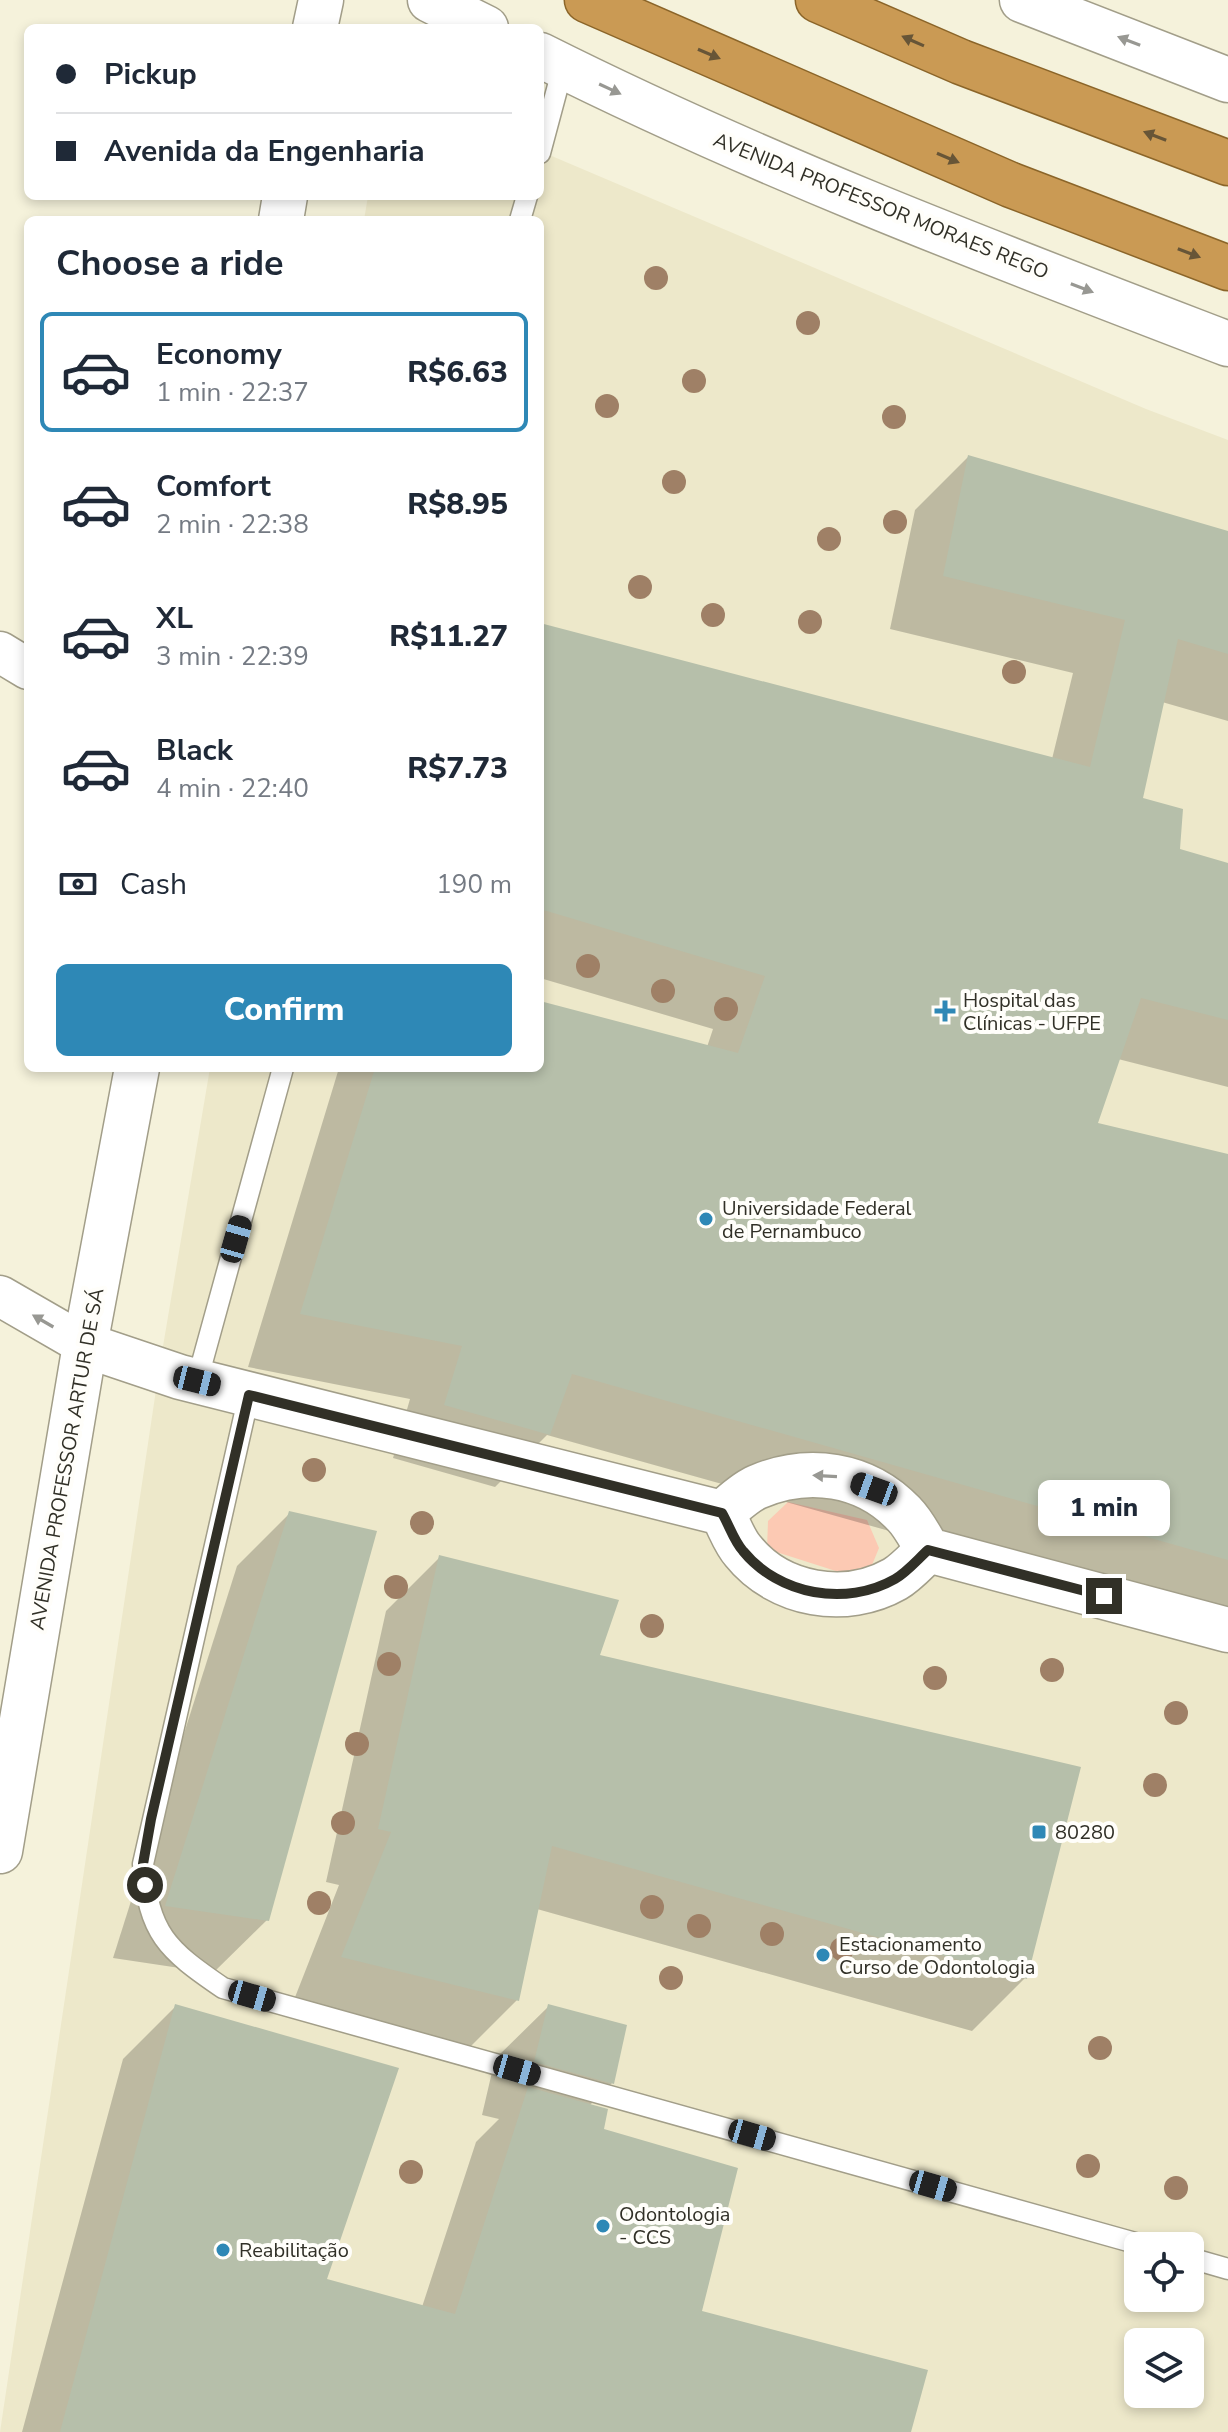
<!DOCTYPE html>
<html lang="en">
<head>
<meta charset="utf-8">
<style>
	body { margin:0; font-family:"Nunito Sans",sans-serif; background:#f2f2f3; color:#1f2937; height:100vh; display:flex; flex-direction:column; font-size:30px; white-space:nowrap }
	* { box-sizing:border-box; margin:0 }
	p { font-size:26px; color:#747a83 }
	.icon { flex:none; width:44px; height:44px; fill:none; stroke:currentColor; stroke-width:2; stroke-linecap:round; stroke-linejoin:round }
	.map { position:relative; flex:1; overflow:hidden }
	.side { position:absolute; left:24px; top:216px; width:520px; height:856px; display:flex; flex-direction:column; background:#fff; border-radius:12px; box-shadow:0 4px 12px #0003 }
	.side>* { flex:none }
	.hud { position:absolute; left:24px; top:24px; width:520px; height:176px; border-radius:12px; box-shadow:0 4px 12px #0003; display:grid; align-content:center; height:176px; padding:0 32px; background:#fff }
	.fabs { position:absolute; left:1124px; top:2232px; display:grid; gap:16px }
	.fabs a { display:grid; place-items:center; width:80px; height:80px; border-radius:12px; background:#fff; box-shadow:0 4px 12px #0003; font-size:40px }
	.end { position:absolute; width:36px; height:36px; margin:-18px; border:10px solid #313027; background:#fff; box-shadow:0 0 0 4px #fff }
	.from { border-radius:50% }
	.bubble { position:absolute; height:56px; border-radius:12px; background:#fff; box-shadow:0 4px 12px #0003; font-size:26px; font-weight:800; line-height:56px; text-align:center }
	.car { position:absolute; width:24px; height:48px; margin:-24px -12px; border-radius:10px; box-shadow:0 0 6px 2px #0007; background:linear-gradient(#222 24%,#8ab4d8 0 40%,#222 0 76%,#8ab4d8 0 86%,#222 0) }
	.hud b { display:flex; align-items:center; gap:28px; height:76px; font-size:30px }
	.hud b+b { border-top:2px solid #e0e1e3 }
	.hud i { width:20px; height:20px; background:#1f2937 }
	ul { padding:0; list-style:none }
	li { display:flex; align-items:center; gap:24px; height:120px; margin:0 16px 12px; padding:0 16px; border:4px solid transparent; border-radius:12px }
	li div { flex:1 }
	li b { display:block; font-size:30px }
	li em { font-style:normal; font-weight:800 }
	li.current { border-color:#2e88b6 }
	li>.icon { width:72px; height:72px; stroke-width:1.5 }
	h2 { padding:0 32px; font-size:36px; line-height:96px }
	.pay { display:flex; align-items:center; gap:20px; height:88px; padding:0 32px; font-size:30px }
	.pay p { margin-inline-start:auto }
	.button { display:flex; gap:16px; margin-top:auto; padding:16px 32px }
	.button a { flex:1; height:92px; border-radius:12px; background:#2e88b6; color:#fff; font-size:32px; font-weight:800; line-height:92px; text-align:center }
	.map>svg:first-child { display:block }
	.built { fill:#ede8ca; fill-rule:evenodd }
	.green { fill:#fcc9b3 }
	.shadow { fill:#0003 }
	.building { fill:#b6bfaa }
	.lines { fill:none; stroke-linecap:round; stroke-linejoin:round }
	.service-casing { stroke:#a29e89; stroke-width:23 }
	.minor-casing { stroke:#a29e89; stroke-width:43 }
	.tertiary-casing { stroke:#a29e89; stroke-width:47 }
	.secondary-casing { stroke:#a29e89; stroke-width:47 }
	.trunk-casing { stroke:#8b6529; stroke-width:47 }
	.service { stroke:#fff; stroke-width:20 }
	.minor { stroke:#fff; stroke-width:40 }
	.tertiary { stroke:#fff; stroke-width:44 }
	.secondary { stroke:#fff; stroke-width:44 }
	.trunk { stroke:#ca9a54; stroke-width:44 }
	.tree { fill:#9f8066 }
	.oneway { fill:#675537 }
	.oneway2 { fill:#989893 }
	.route { stroke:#313027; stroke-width:10 }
	.poi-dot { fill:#2e88b6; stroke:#fffefa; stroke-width:3 }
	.labels { text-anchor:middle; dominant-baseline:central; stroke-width:8; stroke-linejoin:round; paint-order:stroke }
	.street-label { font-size:20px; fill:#313027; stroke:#fffefa }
	.poi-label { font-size:20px; fill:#313027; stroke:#fffefa; text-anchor:start }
</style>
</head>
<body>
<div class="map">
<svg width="1228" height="2432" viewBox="0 0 1228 2432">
	<rect width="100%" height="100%" fill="#f5f2db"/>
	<path class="built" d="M540,151l606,258 82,31v1992h-1228l159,-1062 51,-302h330v-848h-176l4,-24h172zM1138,2246h52v52h-52zM1138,2342h52v52h-52z"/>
	<polygon class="green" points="788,1502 867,1520 879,1548 872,1565 842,1573 767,1549 768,1521"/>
	<g class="shadow">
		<polygon points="968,457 1228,533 1228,721 1162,702 1141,799 1178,851 1228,865 1228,1087 1118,1059 1096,1124 1228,1156 1228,1626 547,1435 495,1487 393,1458 410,1399 248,1367 339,1068 540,1068 540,1003 707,1047 713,1029 540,978 540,625 1052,759 1073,673 890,629 915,510"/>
		<polygon points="290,1513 267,1920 213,1973 113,1958 237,1566"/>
		<polygon points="440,1557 597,1657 1025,1978 972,2031 537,1909 517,2000 464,2053 290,2010 339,1885 326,1882 386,1611"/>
		<polygon points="176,2006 324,2280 422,2307 476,2142 499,2119 482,2115 495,2059 549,2006 612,2083 589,2106 699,2313 909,2432 22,2432 123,2059"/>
	</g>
	<g class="building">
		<polygon points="968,455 1228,531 1228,654 1178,639 1143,798 1183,809 1180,849 1228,863 1228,1020 1141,998 1098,1123 1228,1154 1228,1560 572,1374 550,1435 444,1405 462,1346 300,1314 375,1068 540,1068 540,1001 738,1053 765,976 540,909 540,623 1090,767 1125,620 943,576"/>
		<polygon points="289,1511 377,1531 269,1921 165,1906"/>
		<polygon points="439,1555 619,1600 600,1655 1081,1767 1027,1979 552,1846 519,2001 341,1957 391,1832 378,1829"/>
		<polygon points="175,2004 399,2068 327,2279 455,2314 528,2087 608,2109 604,2129 738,2168 702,2311 928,2370 911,2432 60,2432"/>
		<polygon points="548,2004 627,2025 614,2084 534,2062"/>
	</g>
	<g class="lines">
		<defs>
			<g id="service">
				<polyline points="540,153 563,67"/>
				<polyline points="520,220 527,196"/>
				<polyline points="197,1381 283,1068"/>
				<path d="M249,1395l-106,469c6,70 23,85 80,124l923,258"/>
				<polyline points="1190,2258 1228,2269"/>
			</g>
			<g id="minor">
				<polyline points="0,652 28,669"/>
				<polyline points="0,1296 85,1345"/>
			</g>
			<g id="tertiary">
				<polyline points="315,28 321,0"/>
				<polyline points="281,220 285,196"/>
				<path d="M85,1345l95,32 542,136c7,12 12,28 21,38 36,45 103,56 152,28 12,-7 23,-20 33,-29"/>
				<path d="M722,1513c11,-9 23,-21 35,-26 51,-22 108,-14 147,27 10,10 17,25 24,36l300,80"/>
				<polyline points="0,1851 85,1345 137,1068"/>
			</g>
			<g id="secondary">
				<polyline points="430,0 486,28"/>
				<polyline points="1022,0 1228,80"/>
				<path d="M540,55c223,112 456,200 688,289"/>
			</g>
			<g id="trunk">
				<polyline points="587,0 1011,185 1228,268"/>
				<polyline points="818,0 961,62 1228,163"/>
			</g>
		</defs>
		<use href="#service" class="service-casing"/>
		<use href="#minor" class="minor-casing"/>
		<use href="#tertiary" class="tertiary-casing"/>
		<use href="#secondary" class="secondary-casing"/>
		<use href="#trunk" class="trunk-casing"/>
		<use href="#service" class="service"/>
		<use href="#minor" class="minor"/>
		<use href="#tertiary" class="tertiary"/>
		<use href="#secondary" class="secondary"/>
		<use href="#trunk" class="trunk"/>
	</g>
	<g class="tree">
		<circle cx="656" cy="278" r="12"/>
		<circle cx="808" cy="323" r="12"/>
		<circle cx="694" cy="381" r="12"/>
		<circle cx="607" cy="406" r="12"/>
		<circle cx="894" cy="417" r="12"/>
		<circle cx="674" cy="482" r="12"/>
		<circle cx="895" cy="522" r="12"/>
		<circle cx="829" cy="539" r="12"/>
		<circle cx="640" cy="587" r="12"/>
		<circle cx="713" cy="615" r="12"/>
		<circle cx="810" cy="622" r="12"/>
		<circle cx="1014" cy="672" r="12"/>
		<circle cx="588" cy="966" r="12"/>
		<circle cx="663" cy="991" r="12"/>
		<circle cx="726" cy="1009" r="12"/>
		<circle cx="314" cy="1470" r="12"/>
		<circle cx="422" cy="1523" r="12"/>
		<circle cx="396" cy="1587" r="12"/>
		<circle cx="652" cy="1626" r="12"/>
		<circle cx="389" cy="1664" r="12"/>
		<circle cx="1052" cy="1670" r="12"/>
		<circle cx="935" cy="1678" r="12"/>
		<circle cx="1176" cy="1713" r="12"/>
		<circle cx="357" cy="1744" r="12"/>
		<circle cx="1155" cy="1785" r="12"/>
		<circle cx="343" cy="1823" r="12"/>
		<circle cx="319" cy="1903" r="12"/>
		<circle cx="652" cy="1907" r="12"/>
		<circle cx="699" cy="1926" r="12"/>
		<circle cx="772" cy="1934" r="12"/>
		<circle cx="842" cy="1949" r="12"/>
		<circle cx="671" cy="1978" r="12"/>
		<circle cx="1100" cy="2048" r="12"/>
		<circle cx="1088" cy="2166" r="12"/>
		<circle cx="411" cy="2172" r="12"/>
		<circle cx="1176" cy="2188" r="12"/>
	</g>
	<defs><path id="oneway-solid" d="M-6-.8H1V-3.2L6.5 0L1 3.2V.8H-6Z" transform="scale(2)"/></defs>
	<g class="oneway">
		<use href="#oneway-solid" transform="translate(913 41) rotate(-156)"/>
		<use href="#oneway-solid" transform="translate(709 54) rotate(23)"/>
		<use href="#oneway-solid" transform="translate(1155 136) rotate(-159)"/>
		<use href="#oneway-solid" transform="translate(948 158) rotate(23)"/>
		<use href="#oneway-solid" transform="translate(1189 253) rotate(21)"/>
	</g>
	<g class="oneway2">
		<use href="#oneway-solid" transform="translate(1129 41) rotate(-159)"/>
		<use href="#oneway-solid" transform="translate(610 89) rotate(25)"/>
		<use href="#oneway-solid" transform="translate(1082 288) rotate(21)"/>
		<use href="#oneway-solid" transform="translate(43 1321) rotate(-150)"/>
		<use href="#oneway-solid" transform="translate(825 1476) rotate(-177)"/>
	</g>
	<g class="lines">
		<path class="route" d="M145,1885l-2,-21 8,-45 98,-424 473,118c7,12 12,28 21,38 36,44 103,56 152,28 12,-7 23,-20 33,-29l176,46"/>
	</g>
	<g class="poi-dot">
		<path d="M941 999h8v8h8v8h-8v8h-8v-8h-8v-8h8z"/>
		<circle cx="706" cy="1219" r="8"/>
		<rect x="1031" y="1824" width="16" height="16" rx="4"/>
		<circle cx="823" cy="1955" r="8"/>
		<circle cx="603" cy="2226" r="8"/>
		<circle cx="223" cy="2250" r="8"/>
	</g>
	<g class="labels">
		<g class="street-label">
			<text transform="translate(881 206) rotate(22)">AVENIDA PROFESSOR MORAES REGO</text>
			<text transform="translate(67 1459) rotate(-80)">AVENIDA PROFESSOR ARTUR DE SÁ</text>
		</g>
		<g class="poi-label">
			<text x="963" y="1000">Hospital das<tspan x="963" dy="23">Clínicas - UFPE</tspan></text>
			<text x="722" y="1208">Universidade Federal<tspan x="722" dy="23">de Pernambuco</tspan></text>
			<text x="1055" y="1832">80280</text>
			<text x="839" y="1944">Estacionamento<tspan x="839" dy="23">Curso de Odontologia</tspan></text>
			<text x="619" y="2214">Odontologia<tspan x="619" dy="23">- CCS</tspan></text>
			<text x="239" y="2250">Reabilitação</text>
		</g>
	</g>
</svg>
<div class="fabs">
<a><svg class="icon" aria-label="locate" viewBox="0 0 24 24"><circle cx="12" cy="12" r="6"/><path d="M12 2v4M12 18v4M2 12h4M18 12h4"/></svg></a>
<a><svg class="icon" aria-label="layers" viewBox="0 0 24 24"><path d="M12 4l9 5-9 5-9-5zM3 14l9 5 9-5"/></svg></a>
</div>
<i class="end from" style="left:145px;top:1885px"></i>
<i class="end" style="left:1104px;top:1596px"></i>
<div class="bubble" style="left:1038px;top:1480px;width:132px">1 min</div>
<i class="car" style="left:236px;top:1239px;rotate:16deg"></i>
<i class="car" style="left:197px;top:1381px;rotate:104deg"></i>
<i class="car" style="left:874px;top:1489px;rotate:290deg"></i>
<i class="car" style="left:252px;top:1996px;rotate:106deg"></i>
<i class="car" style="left:517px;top:2070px;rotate:106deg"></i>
<i class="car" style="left:752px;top:2135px;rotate:106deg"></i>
<i class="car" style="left:933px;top:2186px;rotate:106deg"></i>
<div class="hud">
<b><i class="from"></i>Pickup</b>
<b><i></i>Avenida da Engenharia</b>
</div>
<section class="side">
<h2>Choose a ride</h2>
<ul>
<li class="current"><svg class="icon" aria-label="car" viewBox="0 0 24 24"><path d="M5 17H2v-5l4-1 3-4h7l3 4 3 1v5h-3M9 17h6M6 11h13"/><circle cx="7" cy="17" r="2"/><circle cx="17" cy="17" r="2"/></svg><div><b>Economy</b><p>1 min · 22:37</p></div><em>R$6.63</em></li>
<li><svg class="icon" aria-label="car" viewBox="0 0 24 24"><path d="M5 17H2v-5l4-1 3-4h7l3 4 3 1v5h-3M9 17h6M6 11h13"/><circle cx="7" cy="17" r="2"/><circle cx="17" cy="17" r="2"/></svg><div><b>Comfort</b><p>2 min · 22:38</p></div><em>R$8.95</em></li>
<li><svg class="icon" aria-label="car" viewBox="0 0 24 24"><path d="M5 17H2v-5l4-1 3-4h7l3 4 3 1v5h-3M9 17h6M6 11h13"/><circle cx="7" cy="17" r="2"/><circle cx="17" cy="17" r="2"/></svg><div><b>XL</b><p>3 min · 22:39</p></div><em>R$11.27</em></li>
<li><svg class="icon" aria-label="car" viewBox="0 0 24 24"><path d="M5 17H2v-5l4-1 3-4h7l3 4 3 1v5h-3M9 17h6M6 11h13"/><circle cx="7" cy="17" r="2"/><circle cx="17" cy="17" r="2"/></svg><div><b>Black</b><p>4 min · 22:40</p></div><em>R$7.73</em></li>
</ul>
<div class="pay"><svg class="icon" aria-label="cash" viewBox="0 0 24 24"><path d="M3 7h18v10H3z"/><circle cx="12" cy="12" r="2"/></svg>Cash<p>190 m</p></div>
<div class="button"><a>Confirm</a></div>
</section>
</div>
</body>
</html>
